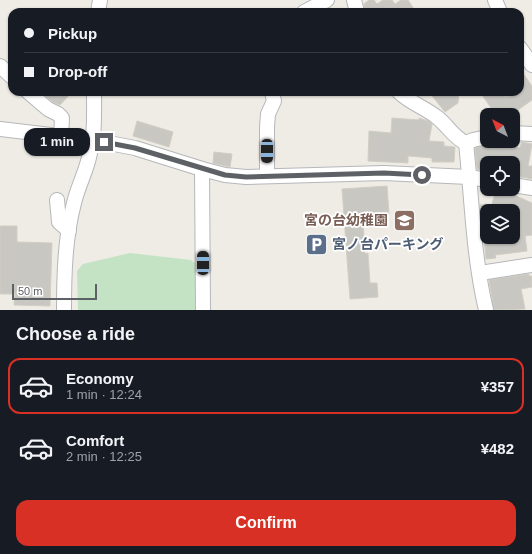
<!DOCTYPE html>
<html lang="en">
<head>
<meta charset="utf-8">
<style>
	body { margin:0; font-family:Helvetica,"Noto Sans JP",sans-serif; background:#20242c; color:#f1f3f6; height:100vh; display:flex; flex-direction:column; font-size:15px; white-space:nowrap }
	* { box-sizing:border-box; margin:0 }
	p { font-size:13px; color:#9ea1a6 }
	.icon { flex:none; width:22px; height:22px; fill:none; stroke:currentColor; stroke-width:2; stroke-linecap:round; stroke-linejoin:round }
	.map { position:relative; height:310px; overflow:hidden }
	.drawer { display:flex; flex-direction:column; background:#171b24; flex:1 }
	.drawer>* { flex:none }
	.hud { position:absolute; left:8px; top:8px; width:516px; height:88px; border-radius:12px; box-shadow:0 1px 3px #0004; display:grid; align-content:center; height:88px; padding:0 16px; background:#171b24 }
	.needle { width:26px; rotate:318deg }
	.tools { position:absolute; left:480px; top:108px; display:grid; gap:8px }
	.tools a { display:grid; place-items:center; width:40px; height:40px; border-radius:8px; background:#171b24; box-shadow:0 1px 3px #0004; font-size:20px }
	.scale { position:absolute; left:12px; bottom:10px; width:85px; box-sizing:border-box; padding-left:4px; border:2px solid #5d6064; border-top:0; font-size:11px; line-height:14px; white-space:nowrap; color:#5d6064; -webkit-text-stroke:3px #fff; paint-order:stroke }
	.end { position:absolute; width:18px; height:18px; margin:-9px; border:5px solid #5d6064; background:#fff; box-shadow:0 0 0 2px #fff }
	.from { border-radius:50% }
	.bubble { position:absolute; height:28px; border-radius:12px; background:#171b24; box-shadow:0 1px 3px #0004; font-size:13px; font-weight:600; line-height:28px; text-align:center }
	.car { position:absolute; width:12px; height:24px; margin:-12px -6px; border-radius:5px; box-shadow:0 0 3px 1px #0007; background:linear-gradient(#222 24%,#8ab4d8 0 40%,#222 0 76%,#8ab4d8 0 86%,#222 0) }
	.hud b { display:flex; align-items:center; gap:14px; height:38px; font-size:15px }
	.hud b+b { border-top:1px solid #363941 }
	.hud i { width:10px; height:10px; background:#f1f3f6 }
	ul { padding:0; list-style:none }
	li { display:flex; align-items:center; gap:12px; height:56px; margin:0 8px 6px; padding:0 8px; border:2px solid transparent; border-radius:12px }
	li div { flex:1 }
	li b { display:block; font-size:15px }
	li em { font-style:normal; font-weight:600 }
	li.active { border-color:#d93025 }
	li>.icon { width:36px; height:36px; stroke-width:1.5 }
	h2 { padding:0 16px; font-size:18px; line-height:48px }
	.action { display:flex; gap:8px; margin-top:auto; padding:8px 16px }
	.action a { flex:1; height:46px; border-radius:12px; background:#d93025; color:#fff; font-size:16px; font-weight:600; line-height:46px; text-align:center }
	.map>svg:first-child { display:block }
	.green { fill:#c4e3c5 }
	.building { fill:#c9c7c2; stroke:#d2cec4 }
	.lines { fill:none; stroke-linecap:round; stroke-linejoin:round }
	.minor-casing { stroke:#b5b7ba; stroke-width:16 }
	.minor { stroke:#fff; stroke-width:14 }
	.route { stroke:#5d6064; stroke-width:5 }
	.labels { text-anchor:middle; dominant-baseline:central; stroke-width:3.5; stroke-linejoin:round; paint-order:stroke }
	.education-label { font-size:14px; font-weight:bold; fill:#785e54; stroke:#fff; text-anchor:end }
	.service-label { font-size:14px; font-weight:bold; fill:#4e5e75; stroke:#fff; text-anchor:start }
</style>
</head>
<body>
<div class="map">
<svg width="532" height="310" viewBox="0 0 532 310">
	<rect width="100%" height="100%" fill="#eeece5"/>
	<polygon class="green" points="130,253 191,260 199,267 198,310 78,310 77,271 83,264"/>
	<g class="building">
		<polygon points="369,0 374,0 377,4 383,0 392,0 395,4 401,0 408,0 416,12 365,12 364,4"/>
		<polygon points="520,69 532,86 532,100 511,115 496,115 480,92 501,92 505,97 512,92 520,92"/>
		<polygon points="41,92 72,92 60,105 53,102"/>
		<polygon points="429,92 459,92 458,103 445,112"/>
		<polygon points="392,118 419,120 419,118 428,121 432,124 429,141 444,142 444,146 455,147 454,162 432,162 432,158 408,156 408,163 368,161 369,131 391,133"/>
		<polygon points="137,121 173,132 169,147 133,136"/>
		<polygon points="505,142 505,144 520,148 522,142 532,144 528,166 532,166 532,179 516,176 516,175 514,175 517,163 487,163 487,171 477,169 475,148 493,143"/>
		<polygon points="214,152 232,154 230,167 213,163"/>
		<polygon points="387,186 389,214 384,214 384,218 363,220 365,254 368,253 370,283 377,283 378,297 350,299 342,189"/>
		<polygon points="496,189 512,194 532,203 532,235 525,236 527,251 495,255 496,258 486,259 484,237 513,237 513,211 503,211 491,208"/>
		<polygon points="487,204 487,223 482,224 480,205"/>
		<polygon points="0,226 17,226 17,242 52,243 50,306 14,305 15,294 0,294"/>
		<polygon points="529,274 529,276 532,276 532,287 521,289 525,309 494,310 489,280"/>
	</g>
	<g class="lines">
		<defs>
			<g id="minor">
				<polyline points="354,0 357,12"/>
				<polyline points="495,0 500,12"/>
				<polyline points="98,12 100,0"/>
				<polyline points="304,12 327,0"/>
				<polyline points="520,48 532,65"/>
				<polyline points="0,66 12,77"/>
				<polyline points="28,92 48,109 58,114 62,118 61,136"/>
				<path d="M399,92c11,11 27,16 39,26 10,8 16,20 28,25l7,-3 14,-3"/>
				<polyline points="0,129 93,140 135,148 202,169 225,175 246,177 384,173 469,177 487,180"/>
				<polyline points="513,133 532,134"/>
				<path d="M466,143c6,56 7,112 20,167"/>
				<polyline points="202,169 203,310"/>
				<polyline points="267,176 267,127 268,114 274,101 272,92"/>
				<polyline points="513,185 532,188"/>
				<polyline points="57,200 59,222 69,231"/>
				<polyline points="480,273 532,265"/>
				<path d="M64,310c0,-36 1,-72 10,-107 4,-17 13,-33 16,-50 5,-20 4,-40 4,-61"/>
			</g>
		</defs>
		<use href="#minor" class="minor-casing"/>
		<use href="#minor" class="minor"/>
	</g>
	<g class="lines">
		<polyline class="route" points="104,142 135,148 225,175 246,177 384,173 422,175"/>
	</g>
	<defs>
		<symbol id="school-square" viewBox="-11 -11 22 22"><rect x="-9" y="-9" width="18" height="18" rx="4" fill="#8d6e63" stroke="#fff"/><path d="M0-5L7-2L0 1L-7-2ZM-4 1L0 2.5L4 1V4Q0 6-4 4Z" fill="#fff"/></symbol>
		<symbol id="parking-square" viewBox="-11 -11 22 22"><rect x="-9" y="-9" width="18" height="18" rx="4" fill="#5c6f8a" stroke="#fff"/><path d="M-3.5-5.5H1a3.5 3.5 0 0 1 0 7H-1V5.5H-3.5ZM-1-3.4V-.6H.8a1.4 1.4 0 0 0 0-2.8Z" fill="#fff"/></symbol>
	</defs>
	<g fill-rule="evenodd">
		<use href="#school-square" x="392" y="208" width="25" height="25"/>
		<use href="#parking-square" x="304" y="232" width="25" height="25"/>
	</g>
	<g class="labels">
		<g class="education-label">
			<text x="388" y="220">宮の台幼稚園</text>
		</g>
		<g class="service-label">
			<text x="332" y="244">宮ノ台パーキング</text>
		</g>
	</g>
</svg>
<div class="tools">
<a><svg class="needle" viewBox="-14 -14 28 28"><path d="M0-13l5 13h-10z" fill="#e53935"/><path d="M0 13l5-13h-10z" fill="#9ea1a6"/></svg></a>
<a><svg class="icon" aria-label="locate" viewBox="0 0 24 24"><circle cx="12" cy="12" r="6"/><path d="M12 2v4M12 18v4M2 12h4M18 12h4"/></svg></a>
<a><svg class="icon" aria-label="layers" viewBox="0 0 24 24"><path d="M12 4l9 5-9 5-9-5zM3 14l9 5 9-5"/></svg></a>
</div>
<div class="scale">50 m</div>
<i class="end from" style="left:422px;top:175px"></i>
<i class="end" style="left:104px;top:142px"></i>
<div class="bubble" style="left:24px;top:128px;width:66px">1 min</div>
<i class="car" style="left:267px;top:151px;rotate:180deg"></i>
<i class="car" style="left:203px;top:263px;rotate:0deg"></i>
<div class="hud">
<b><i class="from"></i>Pickup</b>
<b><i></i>Drop-off</b>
</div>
</div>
<section class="drawer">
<h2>Choose a ride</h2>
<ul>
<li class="active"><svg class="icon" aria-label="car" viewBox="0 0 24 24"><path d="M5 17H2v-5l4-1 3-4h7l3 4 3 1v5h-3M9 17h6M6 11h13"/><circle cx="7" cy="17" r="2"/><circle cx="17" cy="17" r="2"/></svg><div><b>Economy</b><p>1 min · 12:24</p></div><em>¥357</em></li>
<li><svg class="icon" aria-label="car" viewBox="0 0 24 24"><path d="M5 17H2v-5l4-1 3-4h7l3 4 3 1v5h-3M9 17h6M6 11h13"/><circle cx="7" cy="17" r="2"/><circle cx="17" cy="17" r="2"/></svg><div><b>Comfort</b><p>2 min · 12:25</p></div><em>¥482</em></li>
</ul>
<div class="action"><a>Confirm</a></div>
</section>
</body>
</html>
